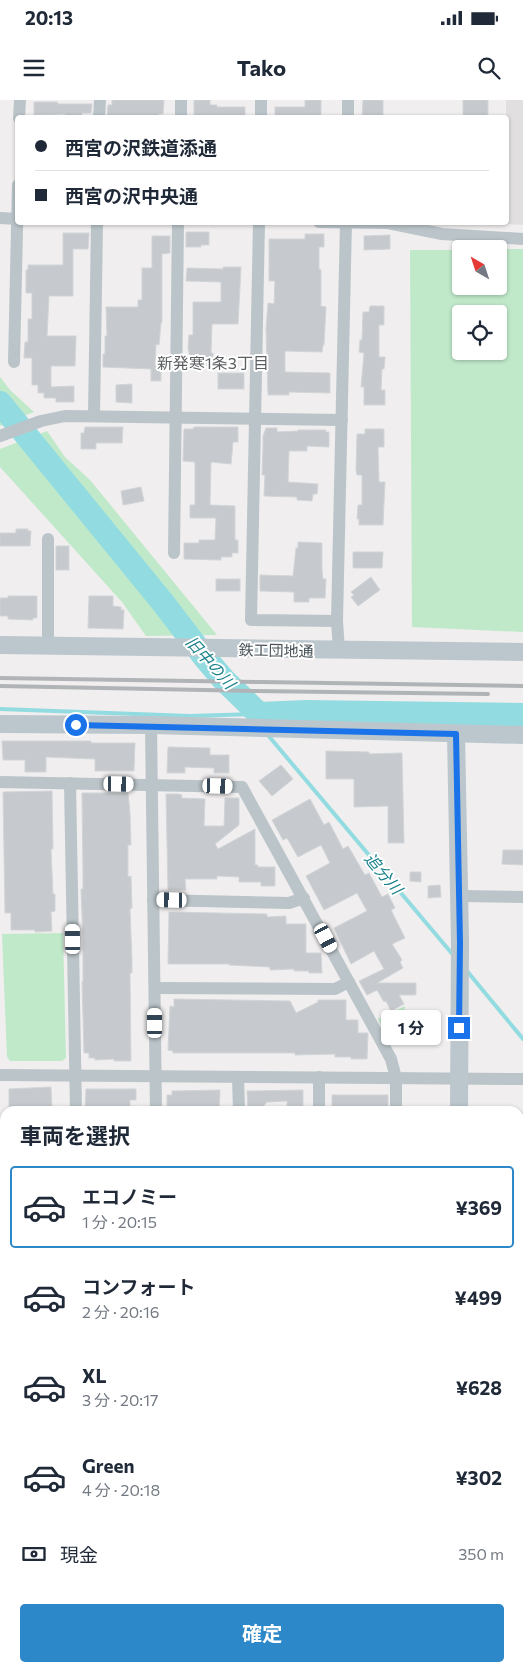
<!DOCTYPE html>
<html lang="ja">
<head>
<meta charset="utf-8">
<style>
	body { margin:0; font-family:Commissioner,"Noto Sans JP",sans-serif; background:#f6f6f7; color:#1f2937; height:100vh; display:flex; flex-direction:column; font-size:19px; white-space:nowrap }
	* { box-sizing:border-box; margin:0 }
	p { font-size:16px; color:#747a83 }
	.icon { flex:none; width:28px; height:28px; fill:none; stroke:currentColor; stroke-width:2; stroke-linecap:round; stroke-linejoin:round }
	.map { position:relative; flex:1; overflow:hidden }
	.drawer { position:absolute; left:0px; top:1006px; width:524px; height:566px; display:flex; flex-direction:column; background:#fff; border-radius:15px 15px 0 0; box-shadow:0 1px 4px #0004 }
	.drawer>* { flex:none }
	.guide { position:absolute; left:15px; top:15px; width:494px; height:110px; border-radius:5px; box-shadow:0 1px 4px #0004; display:grid; align-content:center; height:110px; padding:0 20px; background:#fff }
	.needle { width:32px; rotate:321deg }
	.tools { position:absolute; left:452px; top:140px; display:grid; gap:10px }
	.tools a { display:grid; place-items:center; width:55px; height:55px; border-radius:5px; background:#fff; box-shadow:0 1px 4px #0004; font-size:25px }
	.end { position:absolute; width:22px; height:22px; margin:-11px; border:6px solid #1a73e8; background:#fff; box-shadow:0 0 0 2px #fff }
	.from { border-radius:50% }
	.bubble { position:absolute; height:35px; border-radius:5px; background:#fff; box-shadow:0 1px 4px #0004; font-size:16px; font-weight:700; line-height:35px; text-align:center }
	.car { position:absolute; width:15px; height:30px; margin:-15px -8px; border-radius:6px; box-shadow:0 0 4px 1px #0007; background:linear-gradient(#fff 24%,#345 0 40%,#fff 0 76%,#345 0 86%,#fff 0) }
	.guide b { display:flex; align-items:center; gap:18px; height:48px; font-size:19px }
	.guide b+b { border-top:1px solid #e0e1e3 }
	.guide i { width:12px; height:12px; background:#1f2937 }
	ul { padding:0; list-style:none }
	li { display:flex; align-items:center; gap:15px; height:82px; margin:0 10px 8px; padding:0 10px; border:2px solid transparent; border-radius:5px }
	li div { flex:1 }
	li b { display:block; font-size:19px }
	li em { font-style:normal; font-weight:700 }
	li.current { border-color:#2d88ca }
	li>.icon { width:45px; height:45px; stroke-width:1.5 }
	h2 { padding:0 20px; font-size:22px; line-height:60px }
	.pay { display:flex; align-items:center; gap:12px; height:55px; padding:0 20px; font-size:19px }
	.pay p { margin-inline-start:auto }
	.action { display:flex; gap:10px; margin-top:auto; padding:10px 20px }
	.action a { flex:1; height:58px; border-radius:5px; background:#2d88ca; color:#fff; font-size:20px; font-weight:700; line-height:58px; text-align:center }
	.status { display:flex; justify-content:space-between; align-items:center; height:35px; padding:0 25px; background:#fff; direction:ltr }
	.status svg { height:14px; fill:currentColor }
	header { display:flex; justify-content:space-between; align-items:center; height:65px; padding:0 20px; background:#fff; font-size:22px; font-weight:700 }
	.map>svg:first-child { display:block }
	.education { fill:#e1dfdf }
	.green { fill:#c0e9ca; fill-rule:evenodd }
	.lines { fill:none; stroke-linecap:round; stroke-linejoin:round }
	.stream { stroke:#92dce1; stroke-width:4 }
	.river { stroke:#92dce1; stroke-width:24 }
	.building { fill:#c6c9cd; stroke:#d2d5d8 }
	.street { stroke:#bac4c9; stroke-width:12 }
	.secondary { stroke:#bbc6cd; stroke-width:18 }
	.rail { stroke:#b0b4b7; stroke-width:4 }
	.route { stroke:#1a73e8; stroke-width:6 }
	.labels { text-anchor:middle; dominant-baseline:central; stroke-width:4; stroke-linejoin:round; paint-order:stroke }
	.street-label { font-size:15px; fill:#485359; stroke:#fff }
	.neighbourhood-label { font-size:16px; fill:#5b5f61; stroke:#fff }
	.water-label { font-size:16px; font-style:italic; fill:#1b828a; stroke:#fff }
</style>
</head>
<body>
<div class="status"><b>20:13</b><svg viewBox="0 0 49 12"><path d="M0 12V9h3v3zM5 12V6h3v6zM10 12V3h3v9zM15 12V0h3v12zM26 1h20v11H26zM47 4h2v5h-2z"/></svg></div>
<header><svg class="icon" aria-label="menu" viewBox="0 0 24 24"><path d="M4 6h16M4 12h16M4 18h16"/></svg>Tako<svg class="icon" aria-label="search" viewBox="0 0 24 24"><circle cx="10" cy="10" r="6"/><path d="M15 15l6 6"/></svg></header>
<div class="map">
<svg width="523" height="1572" viewBox="0 0 523 1572">
	<rect width="100%" height="100%" fill="#f0eeee"/>
	<polygon class="education" points="506,0 523,0 523,125 506,124"/>
	<g class="green">
		<path d="M499,149h24v383l-111,-5 -2,-377h51v36h38zM461,214h38v37h-38z"/>
		<polygon points="0,277 10,290 34,312 0,326"/>
		<polygon points="47,331 65,357 90,380 217,535 146,536 122,502 0,367 0,349"/>
		<polygon points="63,833 66,958 62,961 10,961 7,957 2,834"/>
		<polygon points="405,906 404,922 385,933 378,919"/>
	</g>
	<g class="lines">
		<g class="stream">
			<polyline points="0,609 190,616 259,614"/>
			<polyline points="250,615 257,623"/>
			<polyline points="267,634 454,856"/>
			<polyline points="467,871 523,939"/>
		</g>
		<polyline class="river" points="0,303 164,504 206,559 224,580 259,614 306,612 523,615"/>
	</g>
	<g class="building">
		<polygon points="112,0 164,0 163,14 159,14 158,17 107,18 108,5 112,5"/>
		<polygon points="194,0 210,0 210,5 217,5 217,7 245,7 245,18 194,17"/>
		<polygon points="305,0 321,0 321,18 275,18 275,7 305,7"/>
		<polygon points="363,0 383,0 383,18 362,18"/>
		<rect x="463" y="0" width="25" height="18"/>
		<polygon points="34,2 57,2 58,4 92,4 91,13 82,13 82,18 64,18 65,14 34,15"/>
		<polygon points="186,132 209,132 209,145 201,145 201,147 186,147"/>
		<polygon points="63,133 89,133 88,149 73,149 73,196 49,196 47,236 76,236 75,266 51,266 51,287 74,286 74,302 56,302 56,298 44,298 44,293 38,293 38,285 32,285 32,258 24,258 25,242 28,242 28,219 32,219 32,193 26,193 26,170 28,170 28,165 63,165"/>
		<polygon points="305,134 324,134 324,147 319,147 319,169 321,170 321,206 326,207 324,245 323,245 322,252 285,251 285,272 330,273 330,293 289,292 289,295 268,295 266,229 268,203 274,204 275,181 269,181 269,139 305,139"/>
		<polygon points="390,135 390,149 364,150 364,136"/>
		<polygon points="152,136 170,136 170,153 162,154 162,222 161,223 159,245 156,244 155,266 161,266 161,281 151,281 151,269 103,267 103,254 105,254 105,236 107,236 106,207 138,207 138,200 142,200 142,168 152,168"/>
		<polygon points="223,167 241,167 238,224 212,224 211,253 213,253 213,266 195,266 195,261 192,261 192,257 190,257 188,248 189,235 193,235 193,202 221,202 221,182 186,181 187,168 223,169"/>
		<polygon points="370,206 384,206 384,225 379,225 379,257 385,257 384,269 382,269 381,290 385,290 385,305 364,305 364,287 361,287 364,253 359,252 360,240 362,240 363,212 369,212"/>
		<rect x="218" y="273" width="26" height="16"/>
		<polygon points="132,284 132,303 116,302 116,285"/>
		<polygon points="85,327 123,327 122,343 96,343 96,349 81,349 81,333 84,333"/>
		<polygon points="194,327 238,327 238,342 233,342 231,364 211,362 210,405 235,406 235,440 238,440 238,453 232,453 232,457 221,457 221,460 184,459 184,443 199,443 199,440 215,440 216,418 190,418 190,405 195,405 195,362 183,361 184,329 193,329"/>
		<polygon points="266,328 277,328 277,332 298,331 298,330 326,330 325,332 329,332 329,347 307,346 307,351 289,351 288,382 318,384 317,394 313,394 312,401 297,400 297,397 264,396 265,375 262,375 263,346 263,336"/>
		<polygon points="365,329 384,329 384,347 378,347 379,382 385,382 383,425 359,425 359,419 357,419 358,405 362,405 362,375 357,375 356,370 357,334 365,334"/>
		<polygon points="141,387 144,401 123,405 121,391"/>
		<polygon points="16,429 28,429 28,431 31,431 30,446 0,446 0,433 16,433"/>
		<polygon points="298,442 322,443 322,470 323,479 326,479 325,498 309,498 309,502 294,502 294,492 260,491 260,475 293,476 296,448 298,448"/>
		<rect x="56" y="446" width="13" height="24"/>
		<polygon points="353,452 383,452 382,468 353,468"/>
		<polygon points="371,477 380,490 358,506 351,497 354,495 351,492"/>
		<rect x="216" y="479" width="24" height="12"/>
		<polygon points="8,496 37,496 37,518 33,518 33,520 8,519 8,516 0,516 0,498 8,498"/>
		<polygon points="89,496 113,496 113,506 121,507 121,510 124,510 123,529 88,528"/>
		<polygon points="2,641 91,641 91,643 135,643 134,671 95,671 95,659 46,657 46,672 25,672 25,660 3,660"/>
		<polygon points="168,647 210,648 210,655 229,655 229,673 214,673 214,668 185,667 185,673 167,673"/>
		<polygon points="326,651 369,652 369,654 402,653 404,743 388,743 388,706 354,707 354,679 326,679"/>
		<polygon points="281,665 293,679 272,696 259,681"/>
		<polygon points="52,691 53,749 51,749 53,794 55,794 55,811 51,812 52,831 35,832 35,830 11,830 11,813 5,813 3,692"/>
		<polygon points="82,693 128,693 130,713 131,745 128,745 128,777 131,776 132,808 130,809 132,860 132,873 130,873 131,961 114,961 114,959 95,960 95,958 89,958 89,953 84,953 82,882 83,882 83,840 81,789 83,789 83,776"/>
		<polygon points="166,694 178,694 182,695 181,698 205,699 204,726 224,726 225,698 239,698 239,725 215,744 218,749 255,729 255,765 258,765 258,767 275,767 275,786 261,786 261,782 239,782 239,777 217,776 217,779 185,779 186,790 168,790"/>
		<polygon points="310,699 324,725 329,722 343,749 348,746 365,775 369,773 382,797 388,794 395,808 391,810 405,838 392,844 402,860 400,862 403,868 377,883 416,883 416,895 399,895 404,904 391,911 386,901 384,902 377,890 367,895 359,881 384,869 374,851 351,864 334,828 367,811 357,793 324,810 306,776 330,763 321,745 298,757 287,738 283,740 272,720"/>
		<polygon points="503,750 523,750 523,765 502,764"/>
		<polygon points="410,772 421,772 421,782 410,781"/>
		<polygon points="440,785 441,797 428,798 428,786"/>
		<polygon points="169,812 267,814 267,817 286,816 286,824 306,824 306,853 321,853 322,873 309,873 309,871 294,871 294,869 270,870 270,867 229,865 229,864 168,864"/>
		<polygon points="174,899 287,901 290,901 296,913 318,902 318,900 346,900 346,920 358,920 358,933 368,933 367,959 351,959 351,957 335,957 335,954 295,955 295,953 173,953 173,951 168,950 170,906 174,907"/>
		<polygon points="51,987 52,1009 9,1009 9,989"/>
		<polygon points="86,989 136,989 136,1000 130,1000 130,1011 85,1011"/>
		<polygon points="220,990 219,1011 205,1010 205,1007 167,1007 167,995 172,995 172,991"/>
		<polygon points="303,990 303,1006 287,1006 287,1001 267,1002 259,1011 248,1011 247,991"/>
		<polygon points="332,995 388,995 388,1009 347,1007 347,1011 332,1011"/>
	</g>
	<g class="lines">
		<g class="street">
			<polyline points="19,18 20,0"/>
			<polyline points="99,18 100,0"/>
			<polyline points="181,18 181,0"/>
			<polyline points="261,18 261,0"/>
			<polyline points="348,18 348,0"/>
			<polyline points="0,118 18,119"/>
			<polyline points="259,122 251,520 337,521"/>
			<polyline points="319,122 388,123 442,134 523,139"/>
			<polyline points="14,262 18,85"/>
			<polyline points="94,316 97,122"/>
			<polyline points="0,336 41,321 65,316 342,320"/>
			<polyline points="48,439 48,546"/>
			<polyline points="174,453 178,122"/>
			<polyline points="339,551 337,521 346,122"/>
			<polyline points="151,625 156,1011"/>
			<polyline points="0,682 242,687 391,959 396,978 396,1011"/>
			<polyline points="70,683 76,1011"/>
			<polyline points="459,796 523,797"/>
			<polyline points="153,800 289,803 304,798"/>
			<polyline points="155,888 335,889 349,882"/>
			<polyline points="0,975 523,979"/>
			<polyline points="238,977 239,1011"/>
			<polyline points="319,977 319,1011"/>
			<polyline points="0,1232 2,1340"/>
			<polyline points="519,1344 523,1344"/>
			<polyline points="181,1568 181,1572"/>
			<polyline points="398,1568 398,1572"/>
			<polyline points="63,1572 63,1568"/>
		</g>
		<g class="secondary">
			<polyline points="0,545 523,552"/>
			<polyline points="0,624 151,625 523,635"/>
			<polyline points="456,634 460,843 459,1011"/>
			<polyline points="459,1568 459,1572"/>
		</g>
		<g class="rail">
			<path d="M0,578c174,2 349,6 523,8"/>
			<polyline points="0,586 255,591 488,594"/>
		</g>
	</g>
	<g class="lines">
		<polyline class="route" points="76,625 456,634 460,843 459,928"/>
	</g>
	<g class="labels">
		<g class="street-label">
			<text transform="translate(276 550) rotate(1)">鉄工団地通</text>
		</g>
		<g class="neighbourhood-label">
			<text x="213" y="262">新発寒1条3丁目</text>
		</g>
		<g class="water-label">
			<text transform="translate(211 562) rotate(48)">旧中の川</text>
			<text transform="translate(384 773) rotate(50)">追分川</text>
		</g>
	</g>
</svg>
<div class="tools">
<a><svg class="needle" viewBox="-14 -14 28 28"><path d="M0-13l5 13h-10z" fill="#e53935"/><path d="M0 13l5-13h-10z" fill="#747a83"/></svg></a>
<a><svg class="icon" aria-label="locate" viewBox="0 0 24 24"><circle cx="12" cy="12" r="6"/><path d="M12 2v4M12 18v4M2 12h4M18 12h4"/></svg></a>
</div>
<i class="end from" style="left:76px;top:625px"></i>
<i class="end" style="left:459px;top:928px"></i>
<div class="bubble" style="left:381px;top:910px;width:60px">1 分</div>
<i class="car" style="left:119px;top:684px;rotate:91deg"></i>
<i class="car" style="left:218px;top:686px;rotate:92deg"></i>
<i class="car" style="left:172px;top:800px;rotate:271deg"></i>
<i class="car" style="left:326px;top:838px;rotate:152deg"></i>
<i class="car" style="left:73px;top:839px;rotate:359deg"></i>
<i class="car" style="left:155px;top:923px;rotate:0deg"></i>
<div class="guide">
<b><i class="from"></i>西宮の沢鉄道添通</b>
<b><i></i>西宮の沢中央通</b>
</div>
<section class="drawer">
<h2>車両を選択</h2>
<ul>
<li class="current"><svg class="icon" aria-label="car" viewBox="0 0 24 24"><path d="M5 17H2v-5l4-1 3-4h7l3 4 3 1v5h-3M9 17h6M6 11h13"/><circle cx="7" cy="17" r="2"/><circle cx="17" cy="17" r="2"/></svg><div><b>エコノミー</b><p>1 分 · 20:15</p></div><em>¥369</em></li>
<li><svg class="icon" aria-label="car" viewBox="0 0 24 24"><path d="M5 17H2v-5l4-1 3-4h7l3 4 3 1v5h-3M9 17h6M6 11h13"/><circle cx="7" cy="17" r="2"/><circle cx="17" cy="17" r="2"/></svg><div><b>コンフォート</b><p>2 分 · 20:16</p></div><em>¥499</em></li>
<li><svg class="icon" aria-label="car" viewBox="0 0 24 24"><path d="M5 17H2v-5l4-1 3-4h7l3 4 3 1v5h-3M9 17h6M6 11h13"/><circle cx="7" cy="17" r="2"/><circle cx="17" cy="17" r="2"/></svg><div><b>XL</b><p>3 分 · 20:17</p></div><em>¥628</em></li>
<li><svg class="icon" aria-label="car" viewBox="0 0 24 24"><path d="M5 17H2v-5l4-1 3-4h7l3 4 3 1v5h-3M9 17h6M6 11h13"/><circle cx="7" cy="17" r="2"/><circle cx="17" cy="17" r="2"/></svg><div><b>Green</b><p>4 分 · 20:18</p></div><em>¥302</em></li>
</ul>
<div class="pay"><svg class="icon" aria-label="cash" viewBox="0 0 24 24"><path d="M3 7h18v10H3z"/><circle cx="12" cy="12" r="2"/></svg>現金<p>350 m</p></div>
<div class="action"><a>確定</a></div>
</section>
</div>
</body>
</html>
